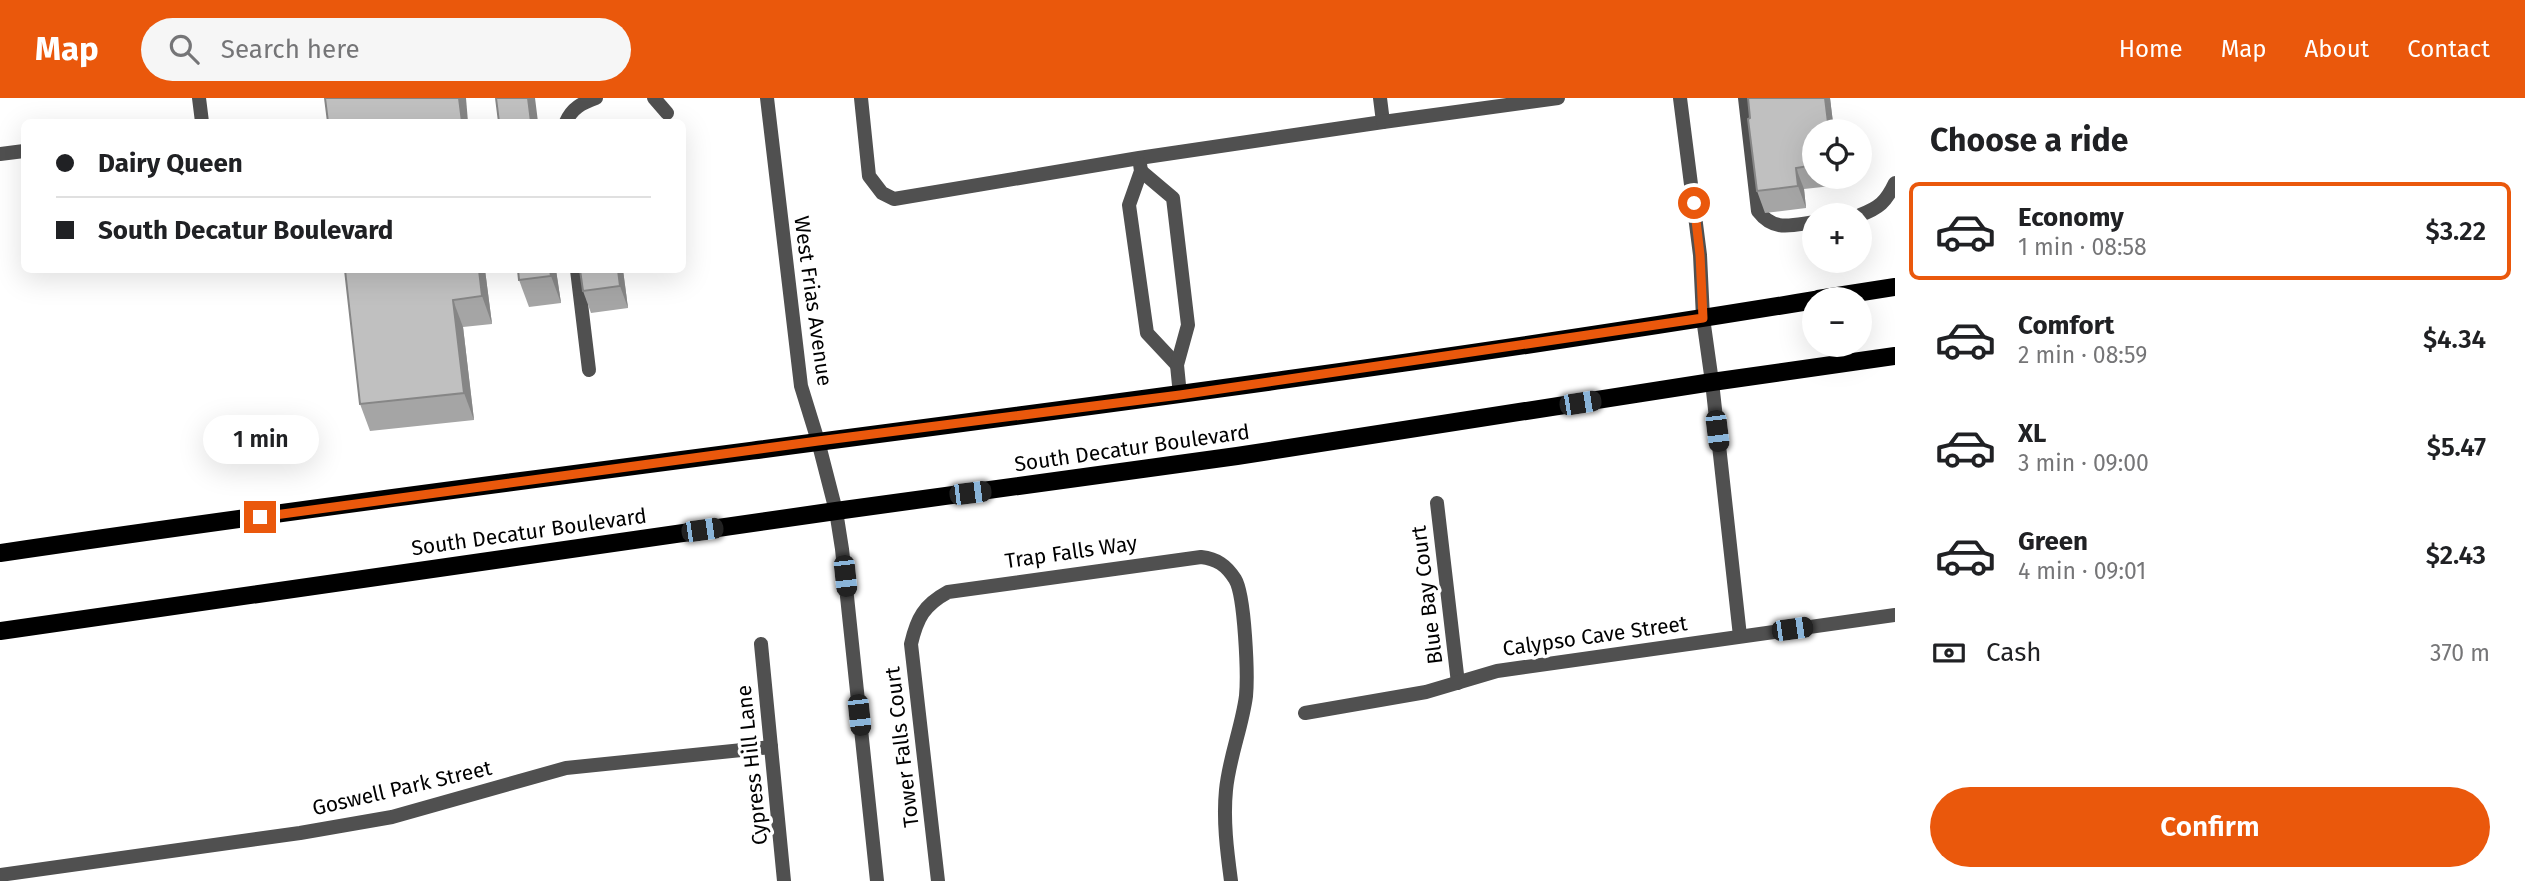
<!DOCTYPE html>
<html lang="en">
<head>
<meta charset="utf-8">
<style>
	body { margin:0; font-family:"Fira Sans",sans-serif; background:#f6f6f6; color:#202124; height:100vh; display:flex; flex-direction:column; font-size:26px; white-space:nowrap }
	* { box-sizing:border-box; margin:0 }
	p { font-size:23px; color:#757577 }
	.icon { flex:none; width:38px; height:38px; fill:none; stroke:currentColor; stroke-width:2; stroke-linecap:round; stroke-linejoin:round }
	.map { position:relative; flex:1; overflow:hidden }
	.details { display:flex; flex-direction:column; background:#fff; width:630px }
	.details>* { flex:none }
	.top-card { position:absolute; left:21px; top:21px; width:665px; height:154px; border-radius:10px; box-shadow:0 7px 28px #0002; display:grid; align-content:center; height:154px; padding:0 35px; background:#fff }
	.controls { position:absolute; left:1802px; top:21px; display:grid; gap:14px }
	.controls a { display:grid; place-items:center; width:70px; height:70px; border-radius:50%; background:#fff; box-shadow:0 7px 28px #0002; font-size:35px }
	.end { position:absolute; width:32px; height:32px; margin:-16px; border:9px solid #ea580c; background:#fff; box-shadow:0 0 0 4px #fff }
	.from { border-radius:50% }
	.bubble { position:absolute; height:49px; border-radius:24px; background:#fff; box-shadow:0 7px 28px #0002; font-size:23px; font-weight:600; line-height:49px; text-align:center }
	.car { position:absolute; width:21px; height:42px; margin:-21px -10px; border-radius:9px; box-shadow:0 0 5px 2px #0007; background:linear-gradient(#222 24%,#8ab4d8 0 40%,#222 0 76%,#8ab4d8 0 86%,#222 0) }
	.top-card b { display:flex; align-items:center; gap:24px; height:66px; font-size:26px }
	.top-card b+b { border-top:2px solid #e0e0e0 }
	.top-card i { width:18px; height:18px; background:#202124 }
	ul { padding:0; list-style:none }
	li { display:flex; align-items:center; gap:21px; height:98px; margin:0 14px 10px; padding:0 21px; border:4px solid transparent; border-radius:10px }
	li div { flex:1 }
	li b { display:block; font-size:26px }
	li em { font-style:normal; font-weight:600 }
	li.selected { border-color:#ea580c }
	li>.icon { width:63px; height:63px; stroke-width:1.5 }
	h2 { padding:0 35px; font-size:32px; line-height:84px }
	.pay { display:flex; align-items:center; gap:18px; height:77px; padding:0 35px; font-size:26px }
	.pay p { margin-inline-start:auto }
	.action { display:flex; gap:14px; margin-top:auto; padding:14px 35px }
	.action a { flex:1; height:80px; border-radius:42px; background:#ea580c; color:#fff; font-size:28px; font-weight:600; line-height:80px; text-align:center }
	header { display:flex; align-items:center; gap:42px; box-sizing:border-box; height:98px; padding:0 35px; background:#ea580c; color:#fff }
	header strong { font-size:33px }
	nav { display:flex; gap:38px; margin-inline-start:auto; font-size:24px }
	.search { width:490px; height:63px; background:#f6f6f6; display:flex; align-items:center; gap:18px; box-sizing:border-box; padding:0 24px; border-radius:38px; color:#757577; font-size:26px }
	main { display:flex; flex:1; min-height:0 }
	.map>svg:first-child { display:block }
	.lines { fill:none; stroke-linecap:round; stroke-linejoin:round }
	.service { stroke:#505050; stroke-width:14 }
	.minor { stroke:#505050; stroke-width:14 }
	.tertiary { stroke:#505050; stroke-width:14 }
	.primary { stroke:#000; stroke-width:18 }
	.wall { fill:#a5a5a5 }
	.shaded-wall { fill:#868686 }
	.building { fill:#c0c0c0; stroke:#868686; stroke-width:2 }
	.route { stroke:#ea580c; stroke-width:9 }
	.labels { text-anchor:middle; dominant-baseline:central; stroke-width:7; stroke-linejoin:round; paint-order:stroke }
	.street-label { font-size:21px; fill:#000; stroke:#fff }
</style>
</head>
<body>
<header>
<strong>Map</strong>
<div class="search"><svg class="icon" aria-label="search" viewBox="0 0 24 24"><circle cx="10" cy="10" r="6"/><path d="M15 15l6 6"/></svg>Search here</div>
<nav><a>Home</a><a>Map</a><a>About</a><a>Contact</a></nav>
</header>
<main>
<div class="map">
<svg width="1895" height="783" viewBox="0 0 1895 783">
	<rect width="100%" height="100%" fill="#fff"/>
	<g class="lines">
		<g class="service">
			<polyline points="654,0 667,15"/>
			<polyline points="861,0 869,78 882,95 894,101 1139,60 1383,24 1380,0"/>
			<path d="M1745,0l13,113c16,21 33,14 57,11"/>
			<path d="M566,24c6,-14 16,-19 30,-24"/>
			<polyline points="1383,24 1558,0"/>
			<polyline points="1140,66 1141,73 1129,107 1147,235 1177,267"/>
			<polyline points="1141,73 1173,100 1188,227 1177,267 1180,297"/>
			<path d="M1860,117c19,-7 26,-13 35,-32"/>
			<polyline points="577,172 589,272"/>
		</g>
		<g class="minor">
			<polyline points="199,0 202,24"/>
			<polyline points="1680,0 1700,157 1703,220 1712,284 1740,538"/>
			<polyline points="0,56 24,53"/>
			<polyline points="1437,405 1458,585"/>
			<polyline points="761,546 784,783"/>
			<polyline points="1305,615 1426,594 1497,573 1895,517"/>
			<polyline points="0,777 300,735 392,719 566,670 771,649"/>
			<path d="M938,783l-27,-237c6,-26 13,-39 37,-52l253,-35c16,2 25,8 34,22 10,16 13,96 11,117 -4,31 -17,62 -20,94 -3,30 1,61 5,91"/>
		</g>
		<polyline class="tertiary" points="767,0 801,288 818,343 836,413 842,451 877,783"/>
		<g class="primary">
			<polyline points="1818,201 1895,189"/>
			<path d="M0,455c604,-89 1212,-154 1815,-253"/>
			<polyline points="0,533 836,413 1237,358 1712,284 1895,258"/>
		</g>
	</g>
	<g class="wall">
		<polygon points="1748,0 1830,0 1834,33 1815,33 1815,79 1840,79 1841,87 1804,91 1806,110 1765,115 1757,93"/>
		<polygon points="345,172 485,172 492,226 463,229 474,322 370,333 360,306"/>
		<polygon points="518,172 556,172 561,205 529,209 519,182"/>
		<polygon points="580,172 623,172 628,210 591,215 583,193"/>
	</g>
	<g class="shaded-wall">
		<polygon points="459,0 466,0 468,24 462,24"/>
		<polygon points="528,0 535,0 538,24 531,24"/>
		<polygon points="1825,0 1830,0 1834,33 1829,33"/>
		<polygon points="1796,70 1804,91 1806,110 1798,88"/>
		<polygon points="479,172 485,172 492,226 482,198"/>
		<polygon points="550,172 556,172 561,205 551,178"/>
		<polygon points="618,172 623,172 628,210 620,188"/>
		<polygon points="453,202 463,229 474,322 464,295"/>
	</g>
	<g class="building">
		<polygon points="325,0 459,0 462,24 328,24"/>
		<polygon points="496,0 528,0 531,24 499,24"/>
		<polygon points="1748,0 1825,0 1829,33 1815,33 1815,67 1796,70 1798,88 1757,93 1748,21 1750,20"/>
		<polygon points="345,172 479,172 482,198 453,202 464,295 360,306"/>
		<polygon points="518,172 550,172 551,178 519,182"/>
		<polygon points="580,172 618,172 620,188 583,193"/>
	</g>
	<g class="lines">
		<polyline class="route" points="260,419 818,343 1180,297 1703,220 1700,157 1694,105"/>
	</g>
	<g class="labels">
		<g class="street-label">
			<text transform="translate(813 203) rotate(82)">West Frias Avenue</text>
			<text transform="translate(1132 350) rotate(-8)">South Decatur Boulevard</text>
			<text transform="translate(529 434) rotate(-8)">South Decatur Boulevard</text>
			<text transform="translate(1071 454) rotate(-8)">Trap Falls Way</text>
			<text transform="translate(1427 497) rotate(-97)">Blue Bay Court</text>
			<text transform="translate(1595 538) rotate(-8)">Calypso Cave Street</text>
			<text transform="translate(902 649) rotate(-97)">Tower Falls Court</text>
			<text transform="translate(752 667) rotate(-96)">Cypress Hill Lane</text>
			<text transform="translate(402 690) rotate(-13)">Goswell Park Street</text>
		</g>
	</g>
</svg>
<div class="controls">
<a><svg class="icon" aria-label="locate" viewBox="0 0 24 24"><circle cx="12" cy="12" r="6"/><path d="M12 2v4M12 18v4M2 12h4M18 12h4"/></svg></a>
<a>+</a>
<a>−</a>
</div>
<i class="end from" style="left:1694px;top:105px"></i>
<i class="end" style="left:260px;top:419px"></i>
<div class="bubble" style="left:203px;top:317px;width:116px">1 min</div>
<i class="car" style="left:1580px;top:305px;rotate:81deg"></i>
<i class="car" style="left:1717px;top:333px;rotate:173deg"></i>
<i class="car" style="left:970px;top:395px;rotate:83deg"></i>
<i class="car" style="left:702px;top:432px;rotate:82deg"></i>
<i class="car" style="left:845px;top:478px;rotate:174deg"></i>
<i class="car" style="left:1792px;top:531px;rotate:82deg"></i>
<i class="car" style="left:859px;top:617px;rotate:174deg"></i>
<div class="top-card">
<b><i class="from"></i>Dairy Queen</b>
<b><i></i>South Decatur Boulevard</b>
</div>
</div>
<section class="details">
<h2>Choose a ride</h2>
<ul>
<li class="selected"><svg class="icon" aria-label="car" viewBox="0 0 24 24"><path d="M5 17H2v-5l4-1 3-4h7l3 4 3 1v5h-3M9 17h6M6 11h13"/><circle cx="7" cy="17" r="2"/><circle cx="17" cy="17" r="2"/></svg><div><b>Economy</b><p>1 min · 08:58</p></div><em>$3.22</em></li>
<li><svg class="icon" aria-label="car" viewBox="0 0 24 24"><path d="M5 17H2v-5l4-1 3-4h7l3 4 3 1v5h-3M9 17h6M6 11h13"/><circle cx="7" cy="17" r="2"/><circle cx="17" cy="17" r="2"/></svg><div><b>Comfort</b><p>2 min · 08:59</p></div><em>$4.34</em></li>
<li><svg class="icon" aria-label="car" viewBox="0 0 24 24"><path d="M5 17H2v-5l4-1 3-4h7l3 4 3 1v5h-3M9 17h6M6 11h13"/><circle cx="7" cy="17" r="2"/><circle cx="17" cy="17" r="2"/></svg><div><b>XL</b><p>3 min · 09:00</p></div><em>$5.47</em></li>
<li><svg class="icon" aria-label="car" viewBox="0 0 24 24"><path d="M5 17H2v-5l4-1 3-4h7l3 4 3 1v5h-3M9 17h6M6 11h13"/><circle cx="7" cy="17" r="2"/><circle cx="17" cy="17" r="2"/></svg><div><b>Green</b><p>4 min · 09:01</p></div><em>$2.43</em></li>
</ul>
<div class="pay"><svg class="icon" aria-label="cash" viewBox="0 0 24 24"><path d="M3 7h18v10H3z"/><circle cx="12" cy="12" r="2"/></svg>Cash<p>370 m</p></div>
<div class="action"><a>Confirm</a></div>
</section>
</main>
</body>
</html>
